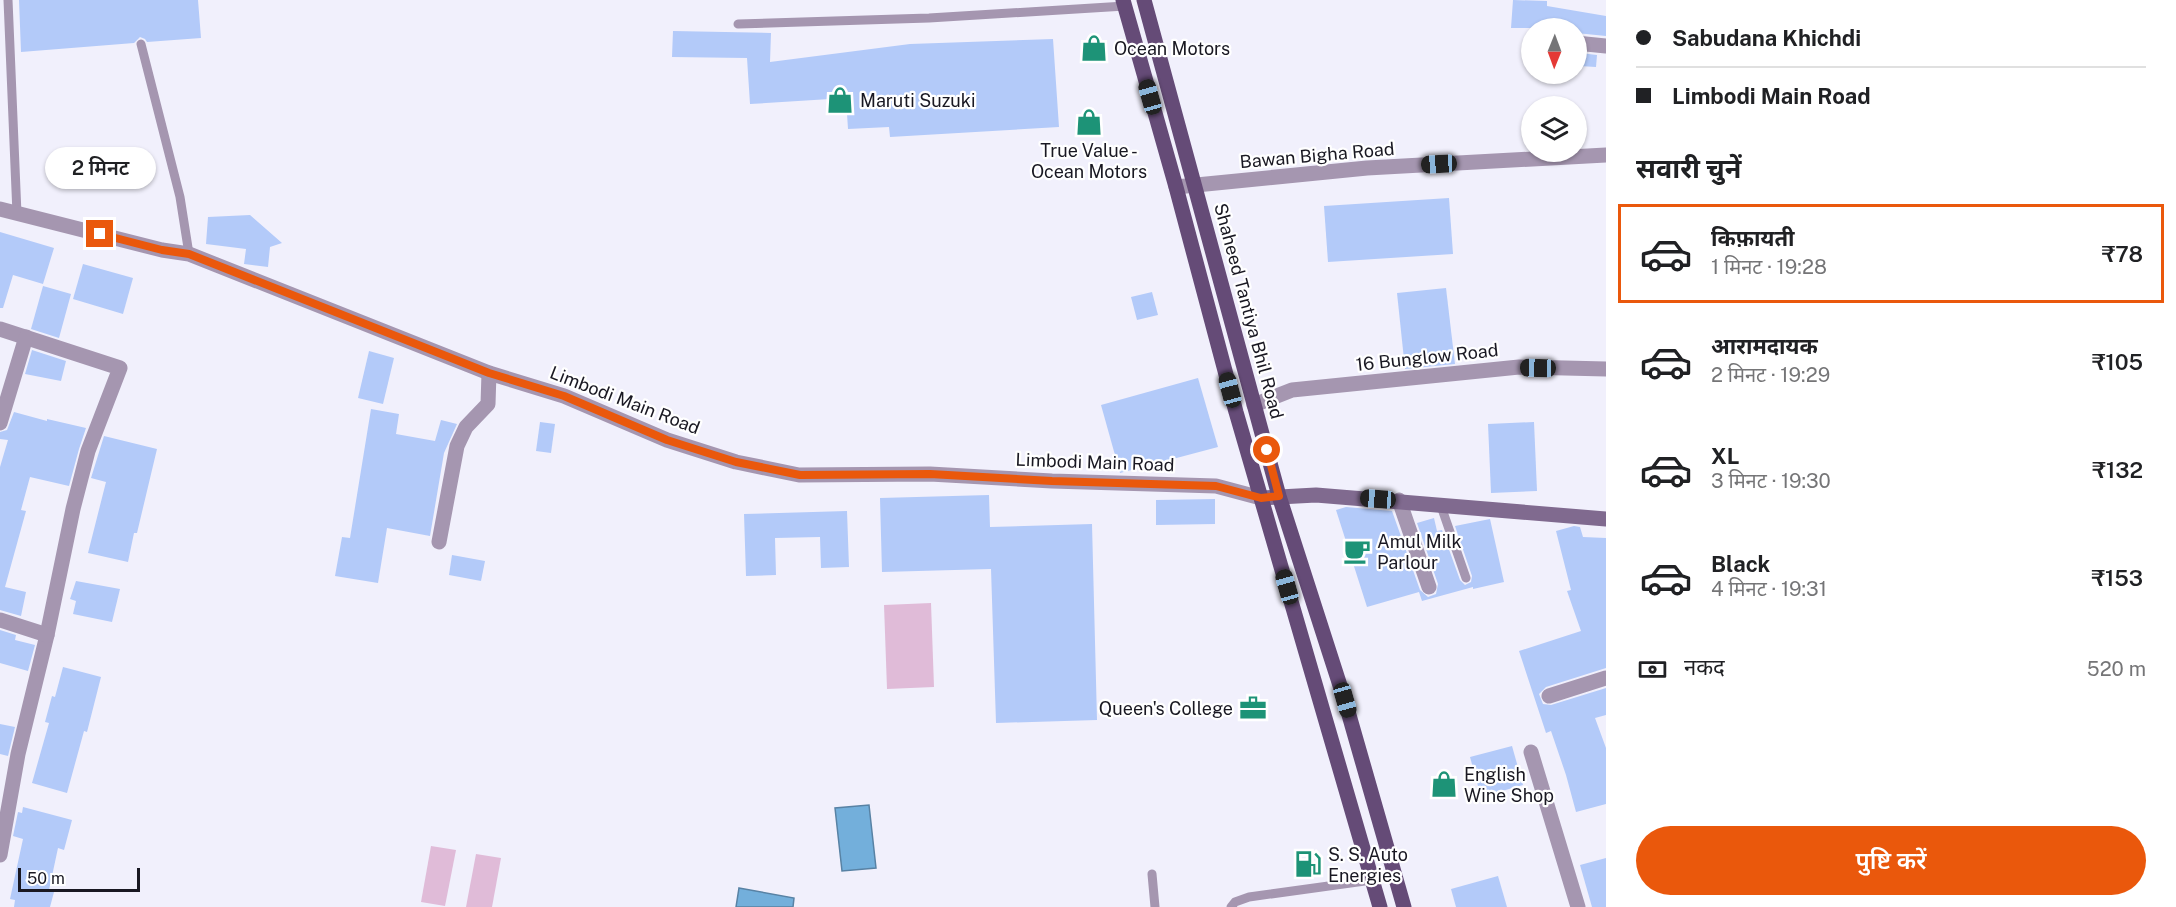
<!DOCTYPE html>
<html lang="hi">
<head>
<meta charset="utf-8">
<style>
	body { margin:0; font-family:"Public Sans","Noto Sans Devanagari",sans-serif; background:#f2f2f2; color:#202124; height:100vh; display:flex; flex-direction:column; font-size:22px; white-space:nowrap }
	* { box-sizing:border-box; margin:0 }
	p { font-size:20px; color:#757577 }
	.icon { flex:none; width:33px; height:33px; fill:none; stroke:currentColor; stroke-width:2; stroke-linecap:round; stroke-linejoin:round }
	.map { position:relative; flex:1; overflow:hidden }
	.side { display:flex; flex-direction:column; background:#fff; width:570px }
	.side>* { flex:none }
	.banner { display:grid; align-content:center; height:132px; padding:0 30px; background:#fff }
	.needle { width:39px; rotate:181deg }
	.controls { position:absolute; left:1521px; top:18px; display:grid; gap:12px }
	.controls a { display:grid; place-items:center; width:66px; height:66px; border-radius:50%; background:#fff; box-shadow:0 2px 4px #0004; font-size:30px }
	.scale { position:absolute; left:18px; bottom:15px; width:122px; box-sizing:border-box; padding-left:6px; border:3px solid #191822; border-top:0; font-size:16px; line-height:21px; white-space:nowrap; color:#191822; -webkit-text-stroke:4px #fff; paint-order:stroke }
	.end { position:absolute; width:27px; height:27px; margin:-14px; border:8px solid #ea580c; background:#fff; box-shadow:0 0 0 3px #fff }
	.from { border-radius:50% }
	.bubble { position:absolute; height:42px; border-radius:21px; background:#fff; box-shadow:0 2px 4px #0004; font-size:20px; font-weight:600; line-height:42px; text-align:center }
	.car { position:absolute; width:18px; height:36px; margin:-18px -9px; border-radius:8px; box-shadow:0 0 4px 2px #0007; background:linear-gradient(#222 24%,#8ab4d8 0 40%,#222 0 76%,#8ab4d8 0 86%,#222 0) }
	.banner b { display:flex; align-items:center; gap:21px; height:57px; font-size:22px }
	.banner b+b { border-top:2px solid #e0e0e0 }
	.banner i { width:15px; height:15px; background:#202124 }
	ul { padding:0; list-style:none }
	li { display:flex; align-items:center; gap:18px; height:99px; margin:0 12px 9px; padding:0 18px; border:3px solid transparent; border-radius:0px }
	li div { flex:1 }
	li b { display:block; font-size:22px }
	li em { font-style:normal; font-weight:600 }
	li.active { border-color:#ea580c }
	li>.icon { width:54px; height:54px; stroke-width:1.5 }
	h2 { padding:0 30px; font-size:27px; line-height:72px }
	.pay { display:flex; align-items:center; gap:15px; height:66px; padding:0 30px; font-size:22px }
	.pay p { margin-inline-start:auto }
	.cta { display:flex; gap:12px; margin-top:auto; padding:12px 30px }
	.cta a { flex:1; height:69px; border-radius:36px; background:#ea580c; color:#fff; font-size:24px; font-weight:600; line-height:69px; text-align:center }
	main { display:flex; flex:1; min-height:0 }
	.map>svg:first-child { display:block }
	.green { fill:#e0bbd8 }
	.water { fill:#73afdb; stroke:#5882a4; stroke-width:1.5 }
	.building { fill:#b3caf9 }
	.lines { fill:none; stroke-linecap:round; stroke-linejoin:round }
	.lane { stroke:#a596b0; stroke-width:9 }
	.street { stroke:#a596b0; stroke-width:15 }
	.secondary { stroke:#806a8f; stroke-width:15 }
	.primary { stroke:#654b77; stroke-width:15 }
	.route { stroke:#ea580c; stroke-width:8 }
	.labels { text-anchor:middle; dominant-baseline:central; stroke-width:4.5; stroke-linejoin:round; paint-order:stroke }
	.poi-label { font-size:18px; fill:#191822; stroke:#fff; text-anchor:start }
	.street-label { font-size:18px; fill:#191822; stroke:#fff }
</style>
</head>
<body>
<main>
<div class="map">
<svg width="1606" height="907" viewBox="0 0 1606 907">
	<rect width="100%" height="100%" fill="#f1f0fc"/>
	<g class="green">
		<polygon points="931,603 934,687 887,689 884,605"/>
		<polygon points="431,846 456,850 445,906 421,902"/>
		<polygon points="476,854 501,858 492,907 466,907"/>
	</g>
	<g class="water">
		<polygon points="869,805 876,868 842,871 835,808"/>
		<polygon points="739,888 794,898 793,907 736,907"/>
	</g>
	<g class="building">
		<polygon points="19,0 198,0 201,38 147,42 145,39 140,37 134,43 21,52"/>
		<polygon points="1513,0 1547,1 1547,6 1606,16 1606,36 1576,33 1576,28 1511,28"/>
		<polygon points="673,31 771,33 770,62 910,44 1053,39 1059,127 890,137 889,127 848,129 846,98 750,104 747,58 672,57"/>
		<polygon points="1580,53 1597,55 1596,67 1579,66"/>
		<polygon points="1449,198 1453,254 1328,262 1324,206"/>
		<polygon points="250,215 282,243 270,247 268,267 244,264 246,249 206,244 208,217"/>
		<polygon points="0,232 54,248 43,284 13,275 3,308 0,308"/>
		<polygon points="83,264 133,278 123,314 73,299"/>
		<polygon points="43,286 71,294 59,338 31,329"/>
		<polygon points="1446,288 1455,364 1405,369 1397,293"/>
		<polygon points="1152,292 1158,315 1137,320 1131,297"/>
		<polygon points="32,350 66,361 61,381 25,374"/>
		<polygon points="369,351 394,358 383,404 358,398"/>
		<polygon points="1198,378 1218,447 1120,473 1101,405"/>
		<polygon points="371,409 399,414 396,434 435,441 441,420 457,424 444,453 430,536 387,528 378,583 335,576 342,537 350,538"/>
		<polygon points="14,412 47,421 47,419 86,428 79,449 69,486 30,477 21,510 26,511 5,587 26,592 21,616 0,610 0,467 8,440 0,439 0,432 7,430"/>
		<polygon points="540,422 555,424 551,453 536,451"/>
		<polygon points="1534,422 1537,491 1491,493 1488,424"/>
		<polygon points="104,436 157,449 137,533 134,533 128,562 88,553 106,482 91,478"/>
		<polygon points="989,495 990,527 1092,524 1097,720 996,723 991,569 882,572 880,498"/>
		<polygon points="1215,499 1215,524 1156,525 1156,500"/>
		<polygon points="1346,507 1392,511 1420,590 1428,597 1436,594 1438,584 1417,523 1434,518 1437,531 1442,530 1460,580 1465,585 1471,582 1472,576 1455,526 1490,519 1504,582 1473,589 1473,587 1422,601 1419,592 1367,607 1336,510"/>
		<polygon points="847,511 849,567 821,568 820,537 775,538 776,575 746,576 744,514"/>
		<polygon points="1574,526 1580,527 1583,537 1606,538 1606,668 1546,687 1539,694 1543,704 1551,705 1606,688 1606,715 1595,718 1606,748 1606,804 1576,812 1566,775 1551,731 1546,733 1519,651 1581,631 1567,591 1571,590 1556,531"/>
		<polygon points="452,555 485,561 481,581 449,575"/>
		<polygon points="76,581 120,589 112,622 73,614 76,601 70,599"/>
		<polygon points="0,630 16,635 15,640 35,645 28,671 0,663"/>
		<polygon points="63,667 101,677 87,732 84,731 67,793 32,783 49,723 45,722 52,696 55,697"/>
		<polygon points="0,724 15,727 8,756 0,754"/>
		<polygon points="1512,746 1523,785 1481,797 1470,757"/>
		<polygon points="23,807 72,820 64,850 58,848 49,890 54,892 50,907 14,907 15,900 10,899 23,839 13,836 18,812 22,813"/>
		<polygon points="1606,858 1606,907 1592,907 1580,865"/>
		<polygon points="1498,876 1507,907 1456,907 1451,889"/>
	</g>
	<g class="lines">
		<g class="lane">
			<polyline points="8,0 17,214"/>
			<polyline points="738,24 929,18 1125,6"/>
			<polyline points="141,44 180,197 189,254"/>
			<polyline points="1441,506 1466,578"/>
			<polyline points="1152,874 1155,907"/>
			<polyline points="1231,907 1235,902 1249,897 1372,880"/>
		</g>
		<g class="street">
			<polyline points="1576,43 1606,46"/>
			<polyline points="1176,187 1367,168 1606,155"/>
			<polyline points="0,209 162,250 189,254 489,373 564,396 667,440 736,462 799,475 930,474 1052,481 1216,486 1261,498"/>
			<polyline points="0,329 120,368 88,451 73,509 47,635 18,754 0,855"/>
			<polyline points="1254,405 1292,390 1519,367 1606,369"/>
			<polyline points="0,423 26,337"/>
			<polyline points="1399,500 1429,587"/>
			<polyline points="439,542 457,446 466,427 488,404 489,373"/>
			<polyline points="0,620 47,635"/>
			<polyline points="1549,696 1606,678"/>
			<polyline points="1531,752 1578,907"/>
		</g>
		<polyline class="secondary" points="1261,498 1316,495 1606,519"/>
		<g class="primary">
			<polyline points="1123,0 1176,187 1236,412 1380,907"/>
			<polyline points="1144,0 1279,496 1345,701 1404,907"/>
		</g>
	</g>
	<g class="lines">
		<polyline class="route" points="100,234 162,250 189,254 489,373 564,396 667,440 736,462 800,475 930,474 1052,481 1216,486 1261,498 1279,496 1267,450"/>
	</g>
	<defs>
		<symbol id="shop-bare" viewBox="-9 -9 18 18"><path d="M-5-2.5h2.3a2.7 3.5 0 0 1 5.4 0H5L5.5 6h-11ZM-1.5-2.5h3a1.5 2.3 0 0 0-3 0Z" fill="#1d9377" stroke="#fff" stroke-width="2.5" paint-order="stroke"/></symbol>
		<symbol id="cafe-bare" viewBox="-9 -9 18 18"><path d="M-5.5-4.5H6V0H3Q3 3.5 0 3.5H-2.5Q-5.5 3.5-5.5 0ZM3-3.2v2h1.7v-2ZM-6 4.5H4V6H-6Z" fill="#1d9377" stroke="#fff" stroke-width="2.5" paint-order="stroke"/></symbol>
		<symbol id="office-bare" viewBox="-9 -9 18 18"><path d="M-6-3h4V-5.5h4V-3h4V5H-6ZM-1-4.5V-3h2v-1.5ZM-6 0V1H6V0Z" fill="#1d9377" stroke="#fff" stroke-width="2.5" paint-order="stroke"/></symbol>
		<symbol id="fuel-bare" viewBox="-9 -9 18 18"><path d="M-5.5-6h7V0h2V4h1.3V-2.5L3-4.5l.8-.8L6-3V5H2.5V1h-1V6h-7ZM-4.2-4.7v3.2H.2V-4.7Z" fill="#1d9377" stroke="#fff" stroke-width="2.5" paint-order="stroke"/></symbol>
	</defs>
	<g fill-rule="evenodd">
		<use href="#shop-bare" x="1075" y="29" width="38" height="38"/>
		<use href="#shop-bare" x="821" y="81" width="38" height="38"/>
		<use href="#shop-bare" x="1070" y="103" width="38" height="38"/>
		<use href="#cafe-bare" x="1338" y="532" width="38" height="38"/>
		<use href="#office-bare" x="1234" y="689" width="38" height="38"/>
		<use href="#shop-bare" x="1425" y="765" width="38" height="38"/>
		<use href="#fuel-bare" x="1289" y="845" width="38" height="38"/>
	</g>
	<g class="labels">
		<g class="poi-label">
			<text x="1114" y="48">Ocean Motors</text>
			<text x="860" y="100">Maruti Suzuki</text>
			<text x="1089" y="150" text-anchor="middle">True Value -<tspan x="1089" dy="21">Ocean Motors</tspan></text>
			<text x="1377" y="541">Amul Milk<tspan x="1377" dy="21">Parlour</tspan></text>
			<text x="1233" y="708" text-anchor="end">Queen's College</text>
			<text x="1464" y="774">English<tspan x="1464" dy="21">Wine Shop</tspan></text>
			<text x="1328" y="854">S. S. Auto<tspan x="1328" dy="21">Energies</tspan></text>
		</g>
		<g class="street-label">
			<text transform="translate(1317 155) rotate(-5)">Bawan Bigha Road</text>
			<text transform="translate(1249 311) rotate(75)">Shaheed Tantiya Bhil Road</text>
			<text transform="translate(1427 357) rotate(-6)">16 Bunglow Road</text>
			<text transform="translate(625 400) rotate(21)">Limbodi Main Road</text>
			<text transform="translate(1095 462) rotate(2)">Limbodi Main Road</text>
		</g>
	</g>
</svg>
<div class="controls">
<a><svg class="needle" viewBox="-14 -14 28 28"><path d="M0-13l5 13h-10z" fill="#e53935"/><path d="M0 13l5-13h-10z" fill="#757577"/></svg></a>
<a><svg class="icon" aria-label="layers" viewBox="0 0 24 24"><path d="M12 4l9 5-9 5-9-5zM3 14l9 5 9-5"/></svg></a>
</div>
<div class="scale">50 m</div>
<i class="end from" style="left:1267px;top:450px"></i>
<i class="end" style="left:100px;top:234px"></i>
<div class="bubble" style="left:45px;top:147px;width:111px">2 मिनट</div>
<i class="car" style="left:1150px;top:97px;rotate:344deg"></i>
<i class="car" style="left:1439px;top:164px;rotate:267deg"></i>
<i class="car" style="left:1538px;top:368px;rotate:271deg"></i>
<i class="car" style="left:1230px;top:390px;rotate:345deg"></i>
<i class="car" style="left:1378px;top:499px;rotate:274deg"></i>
<i class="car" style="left:1287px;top:587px;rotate:344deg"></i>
<i class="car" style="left:1345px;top:700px;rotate:164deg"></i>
</div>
<section class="side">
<div class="banner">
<b><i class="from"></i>Sabudana Khichdi</b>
<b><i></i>Limbodi Main Road</b>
</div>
<h2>सवारी चुनें</h2>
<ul>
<li class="active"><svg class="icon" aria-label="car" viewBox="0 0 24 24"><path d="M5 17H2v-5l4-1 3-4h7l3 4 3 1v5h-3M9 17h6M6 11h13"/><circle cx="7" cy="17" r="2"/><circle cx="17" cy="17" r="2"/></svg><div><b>किफ़ायती</b><p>1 मिनट · 19:28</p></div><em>₹78</em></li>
<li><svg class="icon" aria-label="car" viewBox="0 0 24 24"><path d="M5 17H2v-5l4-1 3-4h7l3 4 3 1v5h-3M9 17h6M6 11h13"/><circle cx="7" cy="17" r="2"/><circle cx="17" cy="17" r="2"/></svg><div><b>आरामदायक</b><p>2 मिनट · 19:29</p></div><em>₹105</em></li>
<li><svg class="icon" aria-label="car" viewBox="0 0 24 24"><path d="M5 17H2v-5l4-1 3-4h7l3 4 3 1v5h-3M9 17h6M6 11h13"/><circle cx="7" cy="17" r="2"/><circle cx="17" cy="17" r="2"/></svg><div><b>XL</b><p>3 मिनट · 19:30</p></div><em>₹132</em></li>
<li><svg class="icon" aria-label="car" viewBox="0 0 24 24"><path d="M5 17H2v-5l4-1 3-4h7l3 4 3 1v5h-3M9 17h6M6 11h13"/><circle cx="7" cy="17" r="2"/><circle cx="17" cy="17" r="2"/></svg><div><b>Black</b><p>4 मिनट · 19:31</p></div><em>₹153</em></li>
</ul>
<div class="pay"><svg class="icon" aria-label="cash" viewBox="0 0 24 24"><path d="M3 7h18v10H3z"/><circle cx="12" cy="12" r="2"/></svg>नकद<p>520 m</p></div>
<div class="cta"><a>पुष्टि करें</a></div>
</section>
</main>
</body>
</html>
